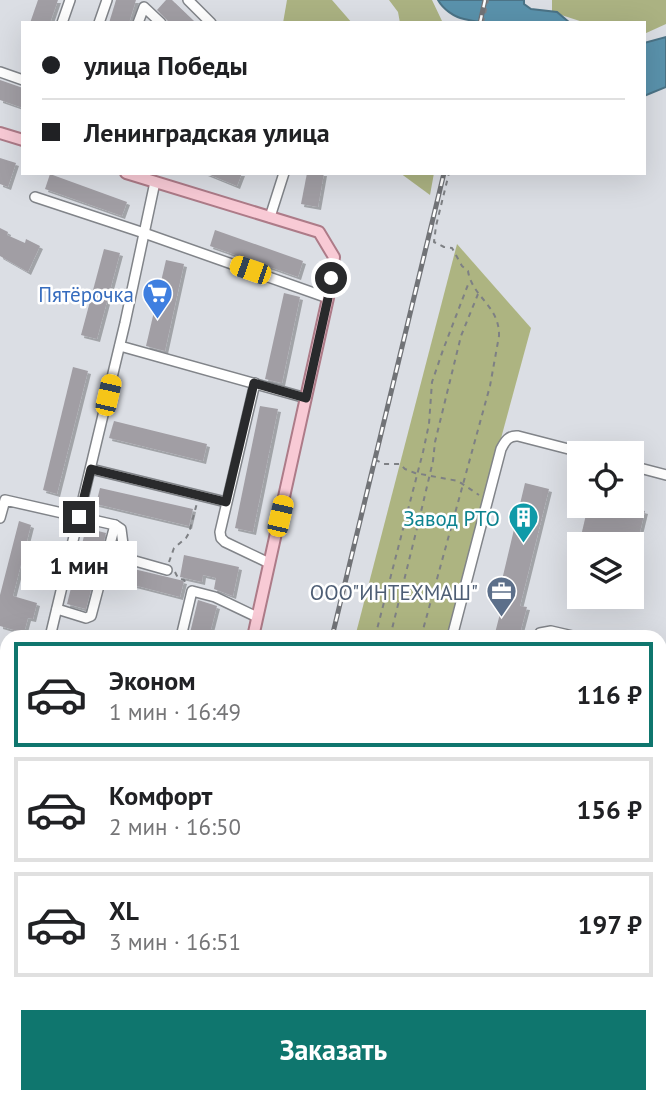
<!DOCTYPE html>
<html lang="ru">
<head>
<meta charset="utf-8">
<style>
	body { margin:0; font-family:"PT Sans",sans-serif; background:#f6f6f6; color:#202124; height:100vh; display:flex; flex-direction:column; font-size:26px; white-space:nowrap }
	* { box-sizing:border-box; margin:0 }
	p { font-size:23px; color:#757577 }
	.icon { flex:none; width:38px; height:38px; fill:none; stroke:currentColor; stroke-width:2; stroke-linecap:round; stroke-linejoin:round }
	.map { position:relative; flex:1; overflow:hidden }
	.panel { position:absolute; left:0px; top:630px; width:667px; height:474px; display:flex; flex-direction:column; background:#fff; border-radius:21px 21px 0 0; box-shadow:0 7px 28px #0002 }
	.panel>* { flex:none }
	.banner { position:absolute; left:21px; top:21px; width:625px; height:154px; border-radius:0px; box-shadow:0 7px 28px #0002; display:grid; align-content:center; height:154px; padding:0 21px; background:#fff }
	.fabs { position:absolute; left:567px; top:441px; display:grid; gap:14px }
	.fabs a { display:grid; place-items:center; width:77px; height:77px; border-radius:0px; background:#fff; box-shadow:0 7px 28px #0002; font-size:35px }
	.end { position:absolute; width:32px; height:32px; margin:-16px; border:9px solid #292a2c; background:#fff; box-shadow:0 0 0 4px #fff }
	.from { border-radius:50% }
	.bubble { position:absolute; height:49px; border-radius:0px; background:#fff; box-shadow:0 7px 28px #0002; font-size:23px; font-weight:800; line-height:49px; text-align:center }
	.car { position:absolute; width:21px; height:42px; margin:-21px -10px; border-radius:9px; box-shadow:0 0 5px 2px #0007; background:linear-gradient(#f5c518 24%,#345 0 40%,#f5c518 0 76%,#345 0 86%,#f5c518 0) }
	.banner b { display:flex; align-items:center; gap:24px; height:66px; font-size:26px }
	.banner b+b { border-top:2px solid #e0e0e0 }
	.banner i { width:18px; height:18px; background:#202124 }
	ul { padding:12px 0 0; list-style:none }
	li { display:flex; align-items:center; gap:21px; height:105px; margin:0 14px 10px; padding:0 7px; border:4px solid #e0e0e0; border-radius:0px }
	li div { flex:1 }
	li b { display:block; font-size:26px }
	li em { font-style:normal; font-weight:800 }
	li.selected { border-color:#0f766e }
	li>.icon { width:63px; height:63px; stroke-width:1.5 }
	.primary-button { display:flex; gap:14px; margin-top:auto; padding:14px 21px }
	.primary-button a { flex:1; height:80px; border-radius:0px; background:#0f766e; color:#fff; font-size:28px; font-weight:800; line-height:80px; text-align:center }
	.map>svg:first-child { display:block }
	.green { fill:#abb282 }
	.forest { fill:#adb481 }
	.water { fill:#5a92ac; stroke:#4b7386; stroke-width:2 }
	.building { fill:#a19ea4; filter:url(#shadow) }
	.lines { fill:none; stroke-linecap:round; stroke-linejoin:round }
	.minor-casing { stroke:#818489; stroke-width:12 }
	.major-casing { stroke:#ad7b88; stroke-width:14 }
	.path { stroke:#7e8084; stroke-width:2; stroke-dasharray:5 5; stroke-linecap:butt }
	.minor { stroke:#fff; stroke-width:9 }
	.major { stroke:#f8cad5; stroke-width:10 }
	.rail-casing { stroke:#717377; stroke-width:5 }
	.rail { stroke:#fff; stroke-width:2.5; stroke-dasharray:8; stroke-linecap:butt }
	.route { stroke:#292a2c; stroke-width:9 }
	.labels { text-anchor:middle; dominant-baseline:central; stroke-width:5; stroke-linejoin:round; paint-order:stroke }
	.shop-label { font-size:21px; fill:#366cbe; stroke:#fff; text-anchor:end }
	.culture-label { font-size:21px; fill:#0d838f; stroke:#fff; text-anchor:end }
	.service-label { font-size:21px; fill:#4e5e75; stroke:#fff; text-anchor:end }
</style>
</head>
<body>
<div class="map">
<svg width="666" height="1103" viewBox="0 0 666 1103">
	<defs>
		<filter id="shadow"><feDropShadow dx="3" dy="3" stdDeviation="0" flood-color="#0004"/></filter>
	</defs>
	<rect width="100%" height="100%" fill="#dbdee4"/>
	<g class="green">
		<polygon points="287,0 332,0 352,23 283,23"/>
		<polygon points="389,0 432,0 442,21 446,23 400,23 398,12"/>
		<polygon points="552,0 666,0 666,24 644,34 644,23 586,23 552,12"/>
		<polygon points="400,173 434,173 430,195"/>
	</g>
	<g class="forest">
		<polygon points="457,244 531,328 447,637 355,637"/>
		<polygon points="253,1097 331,1097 329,1103 251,1103"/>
	</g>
	<g class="water">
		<path d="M438,0h86v4l7,5 26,3 13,11c-32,0 -76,4 -106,-4 -10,-2 -21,-10 -26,-19z"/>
		<polygon points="666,37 666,87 644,96 644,43"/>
	</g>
	<g class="building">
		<polygon points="38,0 58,0 50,23 30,23"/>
		<polygon points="116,0 136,0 129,23 109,23"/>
		<polygon points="166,0 172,0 196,23 170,23 157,10"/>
		<polygon points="0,80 23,88 23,108 0,100"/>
		<polygon points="0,158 16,163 8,187 0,184"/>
		<polygon points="205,173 242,173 237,186"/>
		<polygon points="307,173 324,173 318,207 301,204"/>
		<polygon points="50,174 127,202 122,216 45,189"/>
		<polygon points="0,228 8,232 7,235 25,243 26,239 40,246 28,272 0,256"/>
		<polygon points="215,230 303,261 298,277 210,246"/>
		<polygon points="104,249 120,253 97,339 81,335"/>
		<polygon points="166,260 184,264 165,351 146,346"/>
		<polygon points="284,293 300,297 282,383 265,379"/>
		<polygon points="73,367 88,371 57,494 43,490"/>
		<polygon points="260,406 278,409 253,532 235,528"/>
		<polygon points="114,421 207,444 203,461 109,438"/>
		<polygon points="525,483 549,489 520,606 527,607 519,637 494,637 503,602 497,601"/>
		<polygon points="100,488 193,509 189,526 96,504"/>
		<polygon points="588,506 625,506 645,511 637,544 616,544 581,536"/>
		<polygon points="19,521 31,525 13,596 37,603 33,619 28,618 24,633 0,626 0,595"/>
		<polygon points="86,528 106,533 86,609 67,604"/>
		<polygon points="184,555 239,567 233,596 214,589 216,578 203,575 202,582 180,577"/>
		<polygon points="117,565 184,581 180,597 114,580"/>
		<polygon points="198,600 217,606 209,637 189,637"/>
		<polygon points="0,684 7,686 7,698 2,715 0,715"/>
	</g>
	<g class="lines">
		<defs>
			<g id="minor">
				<polyline points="188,0 211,23"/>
				<polyline points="62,23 70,0"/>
				<polyline points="99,23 107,0"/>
				<polyline points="138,23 144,7 161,23"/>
				<polyline points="0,72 23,80"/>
				<polyline points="35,197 144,233 328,298"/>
				<polyline points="270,217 284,173"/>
				<polyline points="120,346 306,398"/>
				<polyline points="255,383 220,532 221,538 225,542 269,563"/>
				<polyline points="632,466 666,475"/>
				<polyline points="91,469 226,502"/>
				<polyline points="0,518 5,500 115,525 91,616 86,618 57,609"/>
				<polyline points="115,525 121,529 124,552 128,559 167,570"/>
				<polyline points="50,637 125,323 155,182"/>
				<polyline points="181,637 192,591 215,597 257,617"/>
				<path d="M452,637l49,-188c4,-8 8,-14 17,-13l66,17"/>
				<polyline points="538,637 540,633 551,631 577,637"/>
				<polyline points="660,658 666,659"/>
				<polyline points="0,839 7,810"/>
				<polyline points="0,851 7,854"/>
				<polyline points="660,1027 666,1026"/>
				<polyline points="0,1057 7,1059"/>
				<polyline points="449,1097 469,1103"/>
				<polyline points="339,1099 357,1103"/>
				<polyline points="147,1103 148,1097"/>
				<polyline points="379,1103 381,1097"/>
			</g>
			<g id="major">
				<polyline points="0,133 23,140"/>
				<polyline points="126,173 319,232 334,257 328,298 253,637"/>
			</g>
		</defs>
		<use href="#minor" class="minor-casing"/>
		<use href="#major" class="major-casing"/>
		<g class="path">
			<polyline points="483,23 488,0"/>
			<polyline points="376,449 376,460 384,464 400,464 405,469 415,473 458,481 479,495"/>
			<polyline points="169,562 174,548 186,538 189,533 197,503"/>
			<polyline points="175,572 178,578 184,580 188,585"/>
			<polyline points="375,637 423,452 429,424 432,382 443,350 469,282"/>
			<polyline points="390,637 420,516 433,461 435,442 461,336 478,294"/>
			<path d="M421,637l69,-251 9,-50c1,-30 -27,-39 -31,-65l-6,-5 -10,-18 -8,-1 -10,-5 2,-16 13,-53"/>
		</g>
		<use href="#minor" class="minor"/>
		<use href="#major" class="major"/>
		<defs>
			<g id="rail">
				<polyline points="480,23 485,0"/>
				<polyline points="332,637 444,173"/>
				<polyline points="222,1103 223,1097"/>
			</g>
		</defs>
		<use href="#rail" class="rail-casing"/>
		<use href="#rail" class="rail"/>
	</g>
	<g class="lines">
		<polyline class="route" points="79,517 91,469 226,502 254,383 306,398 328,298 331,278"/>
	</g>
	<defs>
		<symbol id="supermarket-pin" viewBox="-11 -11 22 30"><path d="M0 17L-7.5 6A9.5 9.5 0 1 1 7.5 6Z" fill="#3f7fe0" stroke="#fff"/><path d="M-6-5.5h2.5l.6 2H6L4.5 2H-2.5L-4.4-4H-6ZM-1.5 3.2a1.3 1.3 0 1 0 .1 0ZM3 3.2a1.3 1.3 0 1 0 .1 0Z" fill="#fff"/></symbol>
		<symbol id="building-pin" viewBox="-11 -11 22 30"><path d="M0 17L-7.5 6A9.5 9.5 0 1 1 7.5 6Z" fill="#0f9aa8" stroke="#fff"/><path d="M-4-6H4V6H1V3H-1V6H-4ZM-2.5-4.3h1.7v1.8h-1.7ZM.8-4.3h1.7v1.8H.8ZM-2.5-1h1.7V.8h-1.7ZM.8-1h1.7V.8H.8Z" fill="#fff"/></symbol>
		<symbol id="office-pin" viewBox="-11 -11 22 30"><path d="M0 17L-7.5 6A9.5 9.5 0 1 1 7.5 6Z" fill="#5c6f8a" stroke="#fff"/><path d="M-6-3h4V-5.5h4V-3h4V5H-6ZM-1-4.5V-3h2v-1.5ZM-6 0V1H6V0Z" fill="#fff"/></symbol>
	</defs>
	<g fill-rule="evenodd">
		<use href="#supermarket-pin" x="140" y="276" width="35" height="47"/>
		<use href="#building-pin" x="506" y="500" width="35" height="47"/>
		<use href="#office-pin" x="484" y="574" width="35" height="47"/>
	</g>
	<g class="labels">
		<g class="shop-label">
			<text x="134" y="294">Пятёрочка</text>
		</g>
		<g class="culture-label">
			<text x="500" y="518">Завод РТО</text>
		</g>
		<g class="service-label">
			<text x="478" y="592">ООО"ИНТЕХМАШ"</text>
		</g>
	</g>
</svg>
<div class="fabs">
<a><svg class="icon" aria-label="locate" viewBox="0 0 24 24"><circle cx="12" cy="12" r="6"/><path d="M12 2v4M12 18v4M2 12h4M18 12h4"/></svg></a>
<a><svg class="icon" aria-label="layers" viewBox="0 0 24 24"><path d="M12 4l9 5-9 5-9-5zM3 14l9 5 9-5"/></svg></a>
</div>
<i class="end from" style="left:331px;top:278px"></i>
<i class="end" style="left:79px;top:517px"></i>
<div class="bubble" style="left:21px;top:541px;width:116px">1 мин</div>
<i class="car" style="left:250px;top:270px;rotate:289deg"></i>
<i class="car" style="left:108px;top:395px;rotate:13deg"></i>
<i class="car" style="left:280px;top:516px;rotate:13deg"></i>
<div class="banner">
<b><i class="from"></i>улица Победы</b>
<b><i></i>Ленинградская улица</b>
</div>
<section class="panel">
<ul>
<li class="selected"><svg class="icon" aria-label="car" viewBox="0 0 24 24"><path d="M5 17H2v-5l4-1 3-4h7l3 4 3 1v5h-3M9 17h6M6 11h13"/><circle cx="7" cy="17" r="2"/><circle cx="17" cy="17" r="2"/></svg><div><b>Эконом</b><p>1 мин · 16:49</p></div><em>116 ₽</em></li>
<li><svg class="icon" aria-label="car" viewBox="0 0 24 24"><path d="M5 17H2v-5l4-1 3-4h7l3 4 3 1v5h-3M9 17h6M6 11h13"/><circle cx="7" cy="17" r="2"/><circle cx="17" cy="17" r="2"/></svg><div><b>Комфорт</b><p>2 мин · 16:50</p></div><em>156 ₽</em></li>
<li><svg class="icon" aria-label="car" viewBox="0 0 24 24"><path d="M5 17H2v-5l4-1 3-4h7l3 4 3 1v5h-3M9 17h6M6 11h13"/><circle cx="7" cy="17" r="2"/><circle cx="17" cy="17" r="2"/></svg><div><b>XL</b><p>3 мин · 16:51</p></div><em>197 ₽</em></li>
</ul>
<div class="primary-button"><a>Заказать</a></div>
</section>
</div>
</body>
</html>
